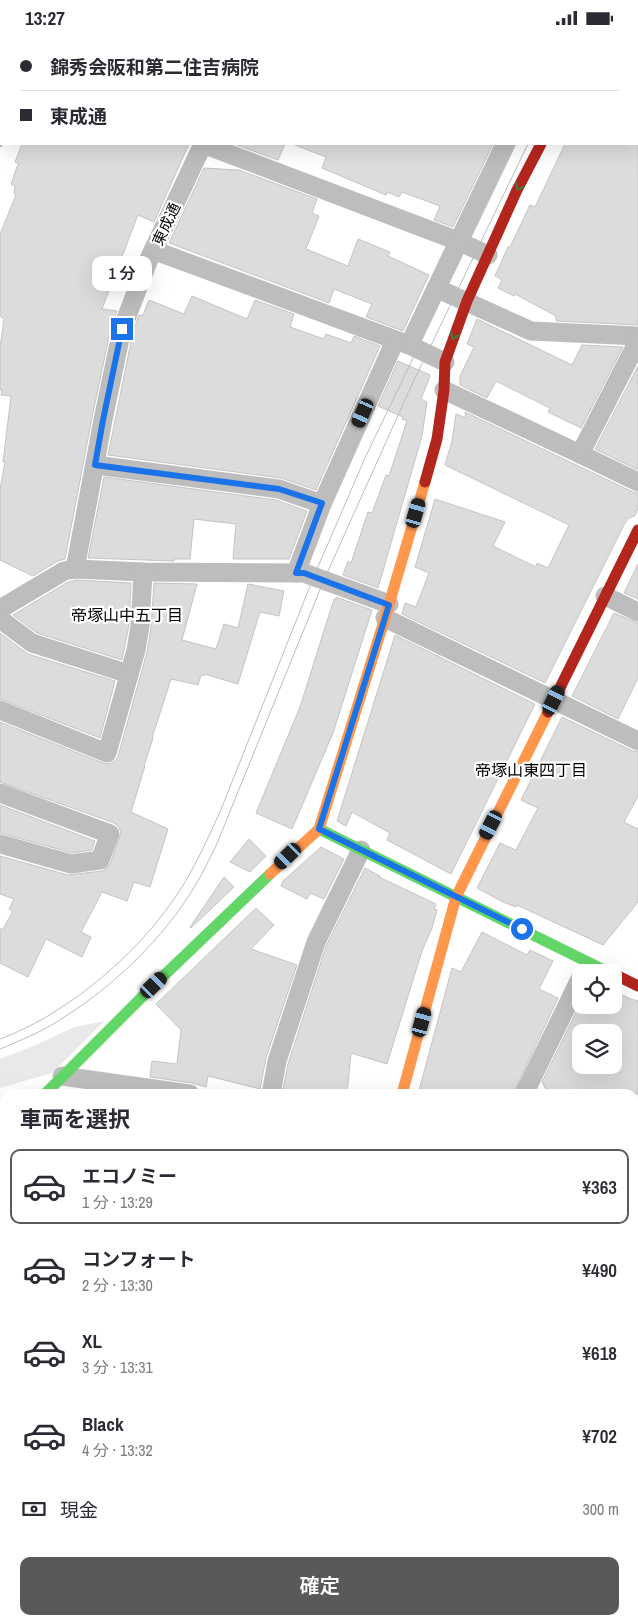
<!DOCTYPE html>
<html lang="ja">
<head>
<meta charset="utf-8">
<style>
	body { margin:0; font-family:"Archivo Narrow","Noto Sans JP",sans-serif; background:#f2f2f3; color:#2b2b33; height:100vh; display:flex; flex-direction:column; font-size:19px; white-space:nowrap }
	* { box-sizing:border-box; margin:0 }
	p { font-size:16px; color:#7c7c81 }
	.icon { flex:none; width:28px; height:28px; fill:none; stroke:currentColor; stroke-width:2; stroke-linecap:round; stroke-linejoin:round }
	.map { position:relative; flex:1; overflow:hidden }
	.panel { position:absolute; left:0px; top:1054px; width:639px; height:536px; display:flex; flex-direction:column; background:#fff; border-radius:15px 15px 0 0; box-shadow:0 5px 20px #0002 }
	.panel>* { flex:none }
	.banner { position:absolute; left:0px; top:0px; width:639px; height:110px; box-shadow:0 5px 20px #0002; display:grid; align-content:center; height:110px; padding:0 20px; background:#fff }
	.fabs { position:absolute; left:572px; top:929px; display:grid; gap:10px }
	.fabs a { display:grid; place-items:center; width:50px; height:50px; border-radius:10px; background:#fff; box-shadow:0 5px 20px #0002; font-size:25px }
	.end { position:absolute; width:22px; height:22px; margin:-11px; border:6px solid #1a73e8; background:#fff; box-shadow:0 0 0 2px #fff }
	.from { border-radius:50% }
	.bubble { position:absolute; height:35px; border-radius:10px; background:#fff; box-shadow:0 5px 20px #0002; font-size:16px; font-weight:600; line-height:35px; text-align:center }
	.car { position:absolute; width:15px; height:30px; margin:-15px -8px; border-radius:6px; box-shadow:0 0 4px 1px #0007; background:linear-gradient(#222 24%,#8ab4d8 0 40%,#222 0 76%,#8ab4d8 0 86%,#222 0) }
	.banner b { display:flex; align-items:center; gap:18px; height:48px; font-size:19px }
	.banner b+b { border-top:1px solid #e1e1e2 }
	.banner i { width:12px; height:12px; background:#2b2b33 }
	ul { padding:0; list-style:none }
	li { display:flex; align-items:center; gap:15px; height:75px; margin:0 10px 8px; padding:0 10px; border:2px solid transparent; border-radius:10px }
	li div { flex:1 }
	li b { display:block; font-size:19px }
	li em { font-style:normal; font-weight:600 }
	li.selected { border-color:#595959 }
	li>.icon { width:45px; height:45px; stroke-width:1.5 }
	h2 { padding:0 20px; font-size:22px; line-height:60px }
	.pay { display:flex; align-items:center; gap:12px; height:55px; padding:0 20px; font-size:19px }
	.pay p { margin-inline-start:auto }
	.cta { display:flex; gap:10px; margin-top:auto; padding:10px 20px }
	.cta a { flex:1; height:58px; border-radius:10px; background:#595959; color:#fff; font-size:20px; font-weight:600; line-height:58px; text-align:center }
	.status { display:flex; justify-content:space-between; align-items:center; height:35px; padding:0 25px; background:#fff; direction:ltr }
	.status svg { height:14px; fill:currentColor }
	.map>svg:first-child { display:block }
	.green { fill:#e9e9e9 }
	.building { fill:#dcdcdc; stroke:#c4c4c4; fill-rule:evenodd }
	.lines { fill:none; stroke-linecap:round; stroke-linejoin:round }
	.street { stroke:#bdbdbd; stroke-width:19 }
	.fast { stroke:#63d668; stroke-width:11 }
	.slow { stroke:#ff974d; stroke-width:11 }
	.jam { stroke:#b3261e; stroke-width:11 }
	.tram { stroke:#bdbdbd; stroke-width:1 }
	.rail { stroke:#bdbdbd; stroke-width:4; stroke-dasharray:8 2.5 1 2.5; stroke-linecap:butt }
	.oneway { stroke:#3b803e }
	.route { stroke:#1a73e8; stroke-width:6 }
	.labels { text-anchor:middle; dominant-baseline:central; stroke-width:4.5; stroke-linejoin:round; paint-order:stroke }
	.street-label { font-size:15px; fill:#000; stroke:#fff }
	.neighbourhood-label { font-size:16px; fill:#000; stroke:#fff }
</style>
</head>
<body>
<div class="status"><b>13:27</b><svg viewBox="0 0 49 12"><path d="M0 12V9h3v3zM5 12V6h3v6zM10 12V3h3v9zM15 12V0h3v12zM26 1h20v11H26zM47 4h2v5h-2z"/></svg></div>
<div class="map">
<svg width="638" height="1589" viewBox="0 0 638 1589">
	<rect width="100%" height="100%" fill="#fff"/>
	<polygon class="green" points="105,986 52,1038 0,1053 0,1024 36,1010 74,992"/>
	<g class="building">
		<polygon points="22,109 189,109 154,187 138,180 102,274 117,276 111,292 92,383 65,524 58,526 33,541 0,525 0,454 5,427 3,427 11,361 1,360 2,355 0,355 0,312 4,284 0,281 0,199 16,160 14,159 15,151 11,149 18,129 15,127"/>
		<polygon points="234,109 285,109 278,125"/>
		<polygon points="295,109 493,109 453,192 434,185 440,171 402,157 399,162 387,157 386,160 322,133 326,122 295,110"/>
		<polygon points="565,109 638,109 638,290 556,286 556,281 515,259 514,261 498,253 502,245 495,241 508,212 510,212 530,170 535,172"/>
		<polygon points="204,133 239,135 317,164 312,178 319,181 306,214 348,231 358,204 390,217 388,221 429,240 403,296 366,282 372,269 334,254 329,268 169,208"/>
		<polygon points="192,261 247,284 255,265 294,279 290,292 324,304 326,299 351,308 354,301 380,311 316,455 281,443 108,420 133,297 139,280 143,280 149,265 184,279"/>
		<polygon points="477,284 572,330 582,310 623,312 581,393 548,377 550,373 496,346 487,363 460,350 460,341 474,312 467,309"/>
		<polygon points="398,326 430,340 429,344 421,364 427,367 422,401 378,553 343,540 348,526 351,528 368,477 372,478 386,440 389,441 407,386 402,384 403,382 378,371"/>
		<polygon points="638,331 638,435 595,414"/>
		<polygon points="465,377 633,457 638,458 638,473 635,481 629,483 625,488 545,648 402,579 405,568 416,572 429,538 415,532 435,464 505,487 493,511 536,532 537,528 548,533 569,490 445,430 452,406 456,379 466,383"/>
		<polygon points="104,442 276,465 307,476 289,524 233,524 236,489 194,484 190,524 174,524 174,526 88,523"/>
		<polygon points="638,529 638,564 624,558"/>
		<polygon points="76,545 131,548 129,590 122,625 37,598 13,580 68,547"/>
		<polygon points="154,548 197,549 182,605 216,614 224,589 238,593 248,549 284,556 279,581 260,577 238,649 204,639 204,641 201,640 198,650 171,644 152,703 153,703 144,731 145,731 131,777 168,794 150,852 134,847 127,866 102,857 81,897 91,902 82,922 46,904 28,942 0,928 0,894 3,894 13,876 9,874 14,864 0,859 0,821 68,840 102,836 107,833 110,829 121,798 119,792 114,788 0,747 0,687 103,728 109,729 115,726 118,721 147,617 151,592"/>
		<polygon points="336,562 372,575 333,698 292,794 256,778 300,672 334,564 336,564"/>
		<polygon points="614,578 638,588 638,643 618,684 572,661"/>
		<polygon points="0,598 28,619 115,646 100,703 0,664"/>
		<polygon points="395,600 535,669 451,839 387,805 390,798 352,777 346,791 337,786"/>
		<polygon points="562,682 633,716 638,717 638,761 624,787 638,794 638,867 603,910 517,870 516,872 503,867 477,853 500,808 516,815 538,773 521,765"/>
		<polygon points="0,770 95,806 92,815 72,818 0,798"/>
		<polygon points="249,804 266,821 250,837 230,827"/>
		<polygon points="321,812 344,824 324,864 310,858 307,864 281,851 283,846"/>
		<polygon points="365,833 380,841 379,842 436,869 434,874 437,875 432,893 422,916 387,1029 351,1018 347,1059 282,1059 288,1029 326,911"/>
		<polygon points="224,842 234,852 191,893 190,892"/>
		<polygon points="256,873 274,890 251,914 297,930 266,1023 260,1054 208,1041 206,1052 192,1048 150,1042 152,1026 177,1029 181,995 156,969"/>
		<polygon points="482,897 527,920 530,915 553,926 539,954 558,963 513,1059 418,1059 452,933 461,937"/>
		<path d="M614,956l17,8 7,2v93h-34l-4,-2 -1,2h-42l-12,-6 -3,-6 39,-80v3h33zM581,998h33v32h-33z"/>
	</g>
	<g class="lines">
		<g class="street">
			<polyline points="585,0 588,1"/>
			<polyline points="257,1 258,0"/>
			<polyline points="555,1 556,0"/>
			<polyline points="203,109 458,206 488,220"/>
			<polyline points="153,215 409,310 445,327"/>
			<polyline points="436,253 531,296 638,301"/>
			<polyline points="409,310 505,109"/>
			<polyline points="444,355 580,419 638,447"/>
			<polyline points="580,419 638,306"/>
			<polyline points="95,430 279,454 322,469"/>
			<polyline points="75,534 103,385 122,294 149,224 203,109"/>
			<polyline points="296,538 322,469 395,306"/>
			<polyline points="605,561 638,577"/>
			<polyline points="0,574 64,536 75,534 143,537 304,538 389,569"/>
			<polyline points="385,583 638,706"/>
			<polyline points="0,584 32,608 129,639"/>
			<polyline points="0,675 107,718 136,615 140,591 143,537"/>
			<polyline points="0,758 110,799 100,825 71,829 0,809"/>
			<polyline points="62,1041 190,1059"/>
			<polyline points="271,1059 277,1026 316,907 361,815"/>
			<polyline points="524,1059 581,942"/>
			<polyline points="0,1107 5,1101"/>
			<polyline points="634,1128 638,1119"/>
			<polyline points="634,1204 638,1206"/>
			<polyline points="634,1330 638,1332"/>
			<polyline points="0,1438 5,1439"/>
			<polyline points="634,1452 638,1454"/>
			<polyline points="381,1585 388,1589"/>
			<polyline points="239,1589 240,1585"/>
			<polyline points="412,1589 414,1585"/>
		</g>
		<g class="fast">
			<polyline points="319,794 610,938"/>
			<polyline points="45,1059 154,950 270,839"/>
		</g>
		<g class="slow">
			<polyline points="270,839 319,794 385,583 425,447"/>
			<polyline points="402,1059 456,862 548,677"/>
		</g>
		<g class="jam">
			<polyline points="425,447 437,404 444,355 445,327 467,266 517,155 541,109"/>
			<polyline points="548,677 638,495"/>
			<polyline points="614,939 638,951"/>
		</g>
		<g class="tram">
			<polyline points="568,1 569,0"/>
			<polyline points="580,1 581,0"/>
			<path d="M0,1004c61,-22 128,-77 166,-129 24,-31 40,-67 56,-103l92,-231 51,-118 151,-314"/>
			<path d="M0,1014c21,-9 42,-17 61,-30 52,-32 103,-81 134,-133 8,-13 14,-27 21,-40l108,-266 84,-187 120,-249"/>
		</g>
		<g class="rail">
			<polyline points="5,1 5,0"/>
			<polyline points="16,1 17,0"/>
			<polyline points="0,34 1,26"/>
			<polyline points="0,112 1,103"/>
		</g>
	</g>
	<defs><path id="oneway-chevron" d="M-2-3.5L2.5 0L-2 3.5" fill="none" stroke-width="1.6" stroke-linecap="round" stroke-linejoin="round" transform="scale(1.25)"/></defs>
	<g class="oneway">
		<use href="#oneway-chevron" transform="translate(519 152) rotate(116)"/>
		<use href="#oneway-chevron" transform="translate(454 301) rotate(110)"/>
	</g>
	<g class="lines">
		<polyline class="route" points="122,294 103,385 95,430 279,454 322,468 296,538 304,538 389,570 319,794 522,894"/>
	</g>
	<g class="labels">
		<g class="street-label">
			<text transform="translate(166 189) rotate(-65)">東成通</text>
		</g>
		<g class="neighbourhood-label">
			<text x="127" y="580">帝塚山中五丁目</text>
			<text x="531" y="735">帝塚山東四丁目</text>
		</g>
	</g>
</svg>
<div class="fabs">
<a><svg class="icon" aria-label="locate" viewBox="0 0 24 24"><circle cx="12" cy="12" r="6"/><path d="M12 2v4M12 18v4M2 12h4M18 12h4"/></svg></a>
<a><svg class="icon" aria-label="layers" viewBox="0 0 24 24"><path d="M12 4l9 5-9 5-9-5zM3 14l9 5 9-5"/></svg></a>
</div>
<i class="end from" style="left:522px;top:894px"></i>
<i class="end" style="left:122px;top:294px"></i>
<div class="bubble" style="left:92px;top:221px;width:60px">1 分</div>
<i class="car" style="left:363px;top:378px;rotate:204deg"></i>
<i class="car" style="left:416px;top:478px;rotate:16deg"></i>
<i class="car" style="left:554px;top:665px;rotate:26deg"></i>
<i class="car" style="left:491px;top:790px;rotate:207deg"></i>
<i class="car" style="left:288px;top:821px;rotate:226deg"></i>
<i class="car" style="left:154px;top:950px;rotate:46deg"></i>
<i class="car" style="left:422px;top:987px;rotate:15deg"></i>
<div class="banner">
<b><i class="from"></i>錦秀会阪和第二住吉病院</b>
<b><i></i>東成通</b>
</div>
<section class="panel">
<h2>車両を選択</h2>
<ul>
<li class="selected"><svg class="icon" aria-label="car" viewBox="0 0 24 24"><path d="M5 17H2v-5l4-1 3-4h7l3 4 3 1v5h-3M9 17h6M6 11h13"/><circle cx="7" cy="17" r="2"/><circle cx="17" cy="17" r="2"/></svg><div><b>エコノミー</b><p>1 分 · 13:29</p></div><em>¥363</em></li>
<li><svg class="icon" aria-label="car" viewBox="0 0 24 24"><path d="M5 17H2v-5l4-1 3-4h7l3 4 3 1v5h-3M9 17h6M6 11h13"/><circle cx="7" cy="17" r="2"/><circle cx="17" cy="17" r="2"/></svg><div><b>コンフォート</b><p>2 分 · 13:30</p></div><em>¥490</em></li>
<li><svg class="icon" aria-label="car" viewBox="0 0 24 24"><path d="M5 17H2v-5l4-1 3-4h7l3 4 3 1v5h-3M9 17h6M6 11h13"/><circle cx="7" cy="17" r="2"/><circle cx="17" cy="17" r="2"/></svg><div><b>XL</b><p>3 分 · 13:31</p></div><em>¥618</em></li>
<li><svg class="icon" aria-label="car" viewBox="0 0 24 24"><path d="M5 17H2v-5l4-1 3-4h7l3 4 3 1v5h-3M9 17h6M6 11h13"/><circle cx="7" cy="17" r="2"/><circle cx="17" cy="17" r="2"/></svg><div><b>Black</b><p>4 分 · 13:32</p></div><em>¥702</em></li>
</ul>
<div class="pay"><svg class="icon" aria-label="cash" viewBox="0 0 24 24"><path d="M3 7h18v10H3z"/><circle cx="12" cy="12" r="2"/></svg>現金<p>300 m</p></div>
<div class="cta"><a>確定</a></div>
</section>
</div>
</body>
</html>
